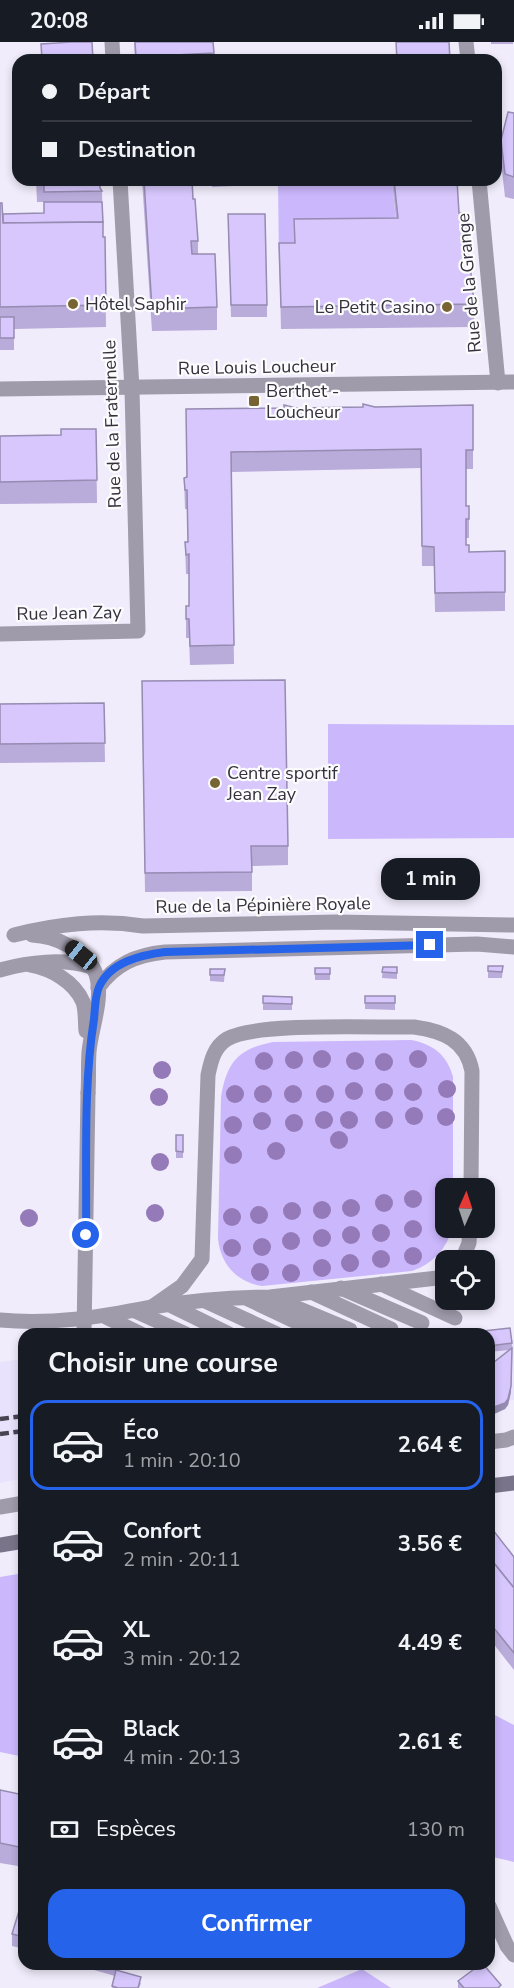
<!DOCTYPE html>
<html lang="fr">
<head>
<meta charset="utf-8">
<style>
	body { margin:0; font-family:"Nunito Sans",sans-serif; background:#242831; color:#f1f3f6; height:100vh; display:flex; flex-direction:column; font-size:22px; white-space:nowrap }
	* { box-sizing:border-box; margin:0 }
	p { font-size:20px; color:#9ea1a6 }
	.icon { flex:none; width:33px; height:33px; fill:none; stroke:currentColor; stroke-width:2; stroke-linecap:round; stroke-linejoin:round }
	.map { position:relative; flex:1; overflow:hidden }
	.drawer { position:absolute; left:18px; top:1286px; width:477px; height:642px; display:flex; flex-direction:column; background:#171b24; border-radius:18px; box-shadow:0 3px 9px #0003 }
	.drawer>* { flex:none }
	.guide { position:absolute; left:12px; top:12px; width:490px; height:132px; border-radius:18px; box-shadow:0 3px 9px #0003; display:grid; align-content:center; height:132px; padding:0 30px; background:#171b24 }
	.needle { width:39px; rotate:3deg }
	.controls { position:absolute; left:435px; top:1136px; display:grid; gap:12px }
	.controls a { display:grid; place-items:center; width:60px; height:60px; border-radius:12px; background:#171b24; box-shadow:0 3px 9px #0003; font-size:30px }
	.end { position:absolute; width:27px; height:27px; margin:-14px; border:8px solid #2563eb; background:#fff; box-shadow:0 0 0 3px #fff }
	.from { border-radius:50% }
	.bubble { position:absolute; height:42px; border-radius:18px; background:#171b24; box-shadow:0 3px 9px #0003; font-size:20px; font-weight:700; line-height:42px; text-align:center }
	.car { position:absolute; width:18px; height:36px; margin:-18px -9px; border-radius:8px; box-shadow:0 0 4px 2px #0007; background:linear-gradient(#222 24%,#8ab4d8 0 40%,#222 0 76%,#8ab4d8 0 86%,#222 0) }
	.guide b { display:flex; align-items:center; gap:21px; height:57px; font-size:22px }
	.guide b+b { border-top:2px solid #363941 }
	.guide i { width:15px; height:15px; background:#f1f3f6 }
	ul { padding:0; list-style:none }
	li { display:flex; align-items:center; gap:18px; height:90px; margin:0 12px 9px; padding:0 18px; border:3px solid transparent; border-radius:18px }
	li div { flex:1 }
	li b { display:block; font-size:22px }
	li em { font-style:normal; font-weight:700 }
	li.selected { border-color:#2563eb }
	li>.icon { width:54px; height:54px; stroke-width:1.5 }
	h2 { padding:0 30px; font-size:27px; line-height:72px }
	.pay { display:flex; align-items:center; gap:15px; height:66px; padding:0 30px; font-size:22px }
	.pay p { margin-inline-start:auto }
	.cta { display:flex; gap:12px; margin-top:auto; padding:12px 30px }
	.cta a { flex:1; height:69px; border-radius:18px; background:#2563eb; color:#fff; font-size:24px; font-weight:700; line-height:69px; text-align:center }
	.status { display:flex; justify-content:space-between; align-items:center; height:42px; padding:0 30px; background:#171b24; direction:ltr }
	.status svg { height:16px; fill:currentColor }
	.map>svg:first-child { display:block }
	.built { fill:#e9e2fc }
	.green { fill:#cbb7fc }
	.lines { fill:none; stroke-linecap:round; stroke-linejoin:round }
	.service { stroke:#a09bab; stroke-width:15 }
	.minor { stroke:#a09bab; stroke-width:15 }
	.secondary { stroke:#7a748a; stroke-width:15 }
	.rail { stroke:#474351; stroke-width:4.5; stroke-dasharray:9 4.5; stroke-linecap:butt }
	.service-bridge { stroke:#a09bab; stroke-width:15 }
	.tree { fill:#947ab8 }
	.wall { fill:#b9abda }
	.shaded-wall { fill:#968bb1 }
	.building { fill:#d7c7fd; stroke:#968bb1; stroke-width:1.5 }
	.route { stroke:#2563eb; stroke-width:8 }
	.poi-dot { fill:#776432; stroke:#fcfcfc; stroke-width:2 }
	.labels { text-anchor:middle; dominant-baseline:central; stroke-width:4.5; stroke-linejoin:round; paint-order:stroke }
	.street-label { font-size:18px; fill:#34303e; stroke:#fcfcfc }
	.poi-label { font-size:18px; fill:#34303e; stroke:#fcfcfc; text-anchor:start }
</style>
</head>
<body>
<div class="status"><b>20:08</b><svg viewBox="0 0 49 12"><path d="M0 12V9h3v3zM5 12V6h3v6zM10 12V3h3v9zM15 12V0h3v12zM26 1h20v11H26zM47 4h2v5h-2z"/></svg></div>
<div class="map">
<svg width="514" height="1946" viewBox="0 0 514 1946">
	<rect width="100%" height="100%" fill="#f0ecfb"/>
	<g class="built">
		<polygon points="514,1298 514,1358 509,1359 505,1367 489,1372 489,1300"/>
		<polygon points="24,1317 24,1436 0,1441 0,1320"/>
	</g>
	<g class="green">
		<polygon points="278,138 376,138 377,141 392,140 398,198 295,223 279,224"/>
		<polygon points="328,682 514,683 514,796 328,797"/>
		<path d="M411,998c22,4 36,15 42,37v111h-7v39l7,1c-7,21 -20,36 -41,43l-150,15c-25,-4 -41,-21 -44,-47l3,-142c6,-35 17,-48 52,-55z"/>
		<polygon points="24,1531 24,1715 0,1710 0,1535"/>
		<polygon points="489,1670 514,1683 514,1820 489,1814"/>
		<polygon points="362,1927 391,1946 317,1946"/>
	</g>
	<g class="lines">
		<g class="service">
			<path d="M14,893c44,-11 85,-16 129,-9l193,-4 178,3"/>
			<path d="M32,893c23,1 55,15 64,39 8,24 -5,54 -7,78 -1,13 0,27 -1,41"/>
			<path d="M30,923c21,4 44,16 53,37 3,8 2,20 3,29"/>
			<path d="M0,928c28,-8 64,-12 92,-3"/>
			<path d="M98,946c17,-24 38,-33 67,-36l312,-8 37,3"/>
			<polyline points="462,1218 469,1201 470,1185"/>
			<polyline points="381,1242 455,1276"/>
			<polyline points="341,1246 422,1281"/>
			<polyline points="311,1250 391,1287"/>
			<polyline points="273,1256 350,1288"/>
			<polyline points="248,1257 322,1292"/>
			<polyline points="205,1259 277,1292"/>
			<polyline points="170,1263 229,1292"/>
			<path d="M152,1265l30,-21 20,-27 6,-184c3,-14 6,-28 19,-36 27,-17 149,-11 187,-12 29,4 52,13 58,44l-1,117"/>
			<polyline points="135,1269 186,1292"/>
			<polyline points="104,1274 141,1292"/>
			<path d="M0,1278c51,5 100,-3 151,-13 38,-6 80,-10 119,-10l176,-20"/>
			<polyline points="489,1400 506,1398 514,1395"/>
			<polyline points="0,1465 24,1461"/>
			<polyline points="489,1864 507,1904 514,1913"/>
		</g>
		<g class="minor">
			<polyline points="112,0 113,18"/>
			<polyline points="466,0 468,18"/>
			<polyline points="479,138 498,341"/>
			<polyline points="0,347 514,340"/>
			<polyline points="0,592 138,589 132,347 120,138"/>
		</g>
		<g class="secondary">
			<polyline points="489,1444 514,1441"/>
			<polyline points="0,1503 24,1499"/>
		</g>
		<g class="rail">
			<polyline points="489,1322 514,1321"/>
			<polyline points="0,1377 24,1374"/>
			<polyline points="0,1392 24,1389"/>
		</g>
		<polyline class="service-bridge" points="84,1292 88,1051"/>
	</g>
	<g class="tree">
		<circle cx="322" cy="1017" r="9"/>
		<circle cx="418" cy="1017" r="9"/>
		<circle cx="294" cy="1018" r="9"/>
		<circle cx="264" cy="1019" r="9"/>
		<circle cx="355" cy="1019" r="9"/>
		<circle cx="384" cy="1020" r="9"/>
		<circle cx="162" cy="1028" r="9"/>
		<circle cx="447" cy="1047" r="9"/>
		<circle cx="354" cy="1049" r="9"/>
		<circle cx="384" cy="1050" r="9"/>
		<circle cx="413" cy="1050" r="9"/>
		<circle cx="235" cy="1052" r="9"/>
		<circle cx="263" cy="1052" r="9"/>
		<circle cx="293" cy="1052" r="9"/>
		<circle cx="325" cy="1052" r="9"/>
		<circle cx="159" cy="1055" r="9"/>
		<circle cx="414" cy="1074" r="9"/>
		<circle cx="446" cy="1075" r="9"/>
		<circle cx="324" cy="1078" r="9"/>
		<circle cx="349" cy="1078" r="9"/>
		<circle cx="384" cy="1078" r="9"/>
		<circle cx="262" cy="1079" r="9"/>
		<circle cx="294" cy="1081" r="9"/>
		<circle cx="233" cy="1083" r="9"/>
		<circle cx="339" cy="1098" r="9"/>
		<circle cx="276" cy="1109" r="9"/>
		<circle cx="233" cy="1113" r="9"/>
		<circle cx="160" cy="1120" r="9"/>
		<circle cx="413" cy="1157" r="9"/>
		<circle cx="384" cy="1161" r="9"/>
		<circle cx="351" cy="1166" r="9"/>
		<circle cx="322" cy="1168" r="9"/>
		<circle cx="292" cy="1169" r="9"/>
		<circle cx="155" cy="1171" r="9"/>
		<circle cx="259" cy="1173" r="9"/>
		<circle cx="232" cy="1175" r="9"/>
		<circle cx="29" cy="1176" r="9"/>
		<circle cx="413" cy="1187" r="9"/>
		<circle cx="381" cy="1191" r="9"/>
		<circle cx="351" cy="1193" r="9"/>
		<circle cx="322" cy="1196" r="9"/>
		<circle cx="291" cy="1199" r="9"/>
		<circle cx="262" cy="1205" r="9"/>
		<circle cx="232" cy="1206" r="9"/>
		<circle cx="413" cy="1214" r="9"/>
		<circle cx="381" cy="1217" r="9"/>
		<circle cx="350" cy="1221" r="9"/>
		<circle cx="322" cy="1226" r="9"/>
		<circle cx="260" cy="1230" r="9"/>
		<circle cx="291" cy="1231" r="9"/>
	</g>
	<g class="wall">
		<polygon points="134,0 213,0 214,18 135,18"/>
		<rect x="491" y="0" width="22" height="2"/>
		<polygon points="514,71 514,157 505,155 501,120 501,98"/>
		<polygon points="36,138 100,138 100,146 102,149 103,195 105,195 106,285 14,287 14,308 0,308 0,161 3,172 44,171 44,160 37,160"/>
		<polygon points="142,138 192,138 193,157 198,199 198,212 217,265 217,288 152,289"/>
		<polygon points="212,138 277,138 277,142 212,145"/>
		<polygon points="376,138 457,138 459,171 474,262 474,285 281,287 279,201 294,201 294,177 396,176 392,140 377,141"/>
		<polygon points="228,184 267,263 267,275 231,275"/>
		<polygon points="473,363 473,427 466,427 466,464 469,464 469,496 466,496 466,503 469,510 505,509 505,569 435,570 434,524 422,524 421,426 231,430 234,622 190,623 189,596 186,596 186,564 189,564 189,532 186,532 185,500 188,500 187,467 185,467 184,436 296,366"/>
		<polygon points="96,387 97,461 0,462 0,394 61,393"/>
		<polygon points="142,639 288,804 288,823 252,824 252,849 145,850"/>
		<polygon points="104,661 105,720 0,721 0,662"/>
		<polygon points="488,924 503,924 502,936 488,936"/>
		<polygon points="383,925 397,931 397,937 382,936"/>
		<rect x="315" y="926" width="15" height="12"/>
		<polygon points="210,927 225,927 224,940 210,939"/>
		<polygon points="263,954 292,955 292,968 263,968"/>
		<polygon points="365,954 395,954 395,968 365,967"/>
		<rect x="176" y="1093" width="7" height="23"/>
		<polygon points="489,1292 512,1301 512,1306 511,1350 508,1363 505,1367 494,1372 489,1372 489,1324 510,1308 489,1310"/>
		<polygon points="489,1483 514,1515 514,1628 489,1596"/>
		<polygon points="0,1748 24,1753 24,1825 0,1821"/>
		<polygon points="24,1859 24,1907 12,1904 12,1892"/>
		<polygon points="73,1922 120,1922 118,1929 141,1941 139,1946 112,1946 115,1934"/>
		<polygon points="458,1939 501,1946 458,1946"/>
	</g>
	<polygon class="shaded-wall" points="512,1306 511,1350 508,1363 505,1367 494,1372 494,1365"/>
	<g class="building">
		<polygon points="72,0 92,0 93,18 42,18 41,2"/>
		<polygon points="135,0 213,0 214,11 136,15"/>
		<polygon points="396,0 449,0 450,18 397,18"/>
		<polygon points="191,16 191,18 156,18"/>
		<polygon points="508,70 514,71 514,135 505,132 501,98"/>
		<polygon points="44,138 100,138 100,146 102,149 44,150"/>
		<polygon points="144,138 192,138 193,157 195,157 198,199 191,199 192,212 215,212 217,265 152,267"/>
		<polygon points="394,138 457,138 459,171 465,171 474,262 281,265 279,201 295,201 294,177 398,176"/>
		<polygon points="44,160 102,160 103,180 3,181 3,172 44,171"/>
		<polygon points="0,161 2,161 3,181 103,180 103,195 105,195 106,263 0,265"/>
		<polygon points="228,172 265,172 267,263 231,263"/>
		<rect x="0" y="275" width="14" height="21"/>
		<polygon points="363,362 375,365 473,363 473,408 466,408 466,464 469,464 469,477 466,477 466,503 469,503 469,510 505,509 505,550 435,551 434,505 422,504 421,407 231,410 234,603 190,604 189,577 186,577 186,564 189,564 189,512 186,513 185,500 188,500 187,448 185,448 184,436 187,435 186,367 284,366 284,363 296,366 363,365"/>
		<polygon points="61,387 96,387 97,438 0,440 0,394 61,393"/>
		<polygon points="285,638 288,804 251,804 252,830 145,831 142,639"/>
		<polygon points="104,661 105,701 0,702 0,662"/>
		<polygon points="488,924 503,924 502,930 488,929"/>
		<polygon points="383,925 397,925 397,931 382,930"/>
		<rect x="315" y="926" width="15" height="6"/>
		<polygon points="210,927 225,927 224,933 210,933"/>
		<polygon points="263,954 292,955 292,962 263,961"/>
		<rect x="365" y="954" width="30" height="7"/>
		<polygon points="176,1093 183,1093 183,1110 176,1109"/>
		<polygon points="510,1286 512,1301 489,1304 489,1292 456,1292"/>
		<polygon points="512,1306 511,1344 508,1357 505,1361 494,1365 489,1366 489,1324"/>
		<polygon points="489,1483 514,1515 514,1546 489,1515"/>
		<polygon points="489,1515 514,1546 514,1611 489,1580"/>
		<polygon points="0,1748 24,1753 24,1806 0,1801"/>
		<polygon points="22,1859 24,1859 24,1895 12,1892"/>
		<polygon points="99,1922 118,1922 116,1928 98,1923"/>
		<polygon points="481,1922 483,1922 501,1943 498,1946 464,1946 458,1939"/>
		<polygon points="116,1928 141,1935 138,1946 118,1946 112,1944"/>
	</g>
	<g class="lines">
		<path class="route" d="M86,1193c1,-70 -3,-147 8,-216 1,-10 1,-23 5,-32 11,-25 42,-32 66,-35l265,-7"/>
	</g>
	<g class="poi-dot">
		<circle cx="73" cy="262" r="6"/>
		<circle cx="447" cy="265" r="6"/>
		<rect x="248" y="353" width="12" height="12" rx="3"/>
		<circle cx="215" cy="741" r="6"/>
	</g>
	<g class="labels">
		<g class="street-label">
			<text transform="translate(469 241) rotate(-95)">Rue de la Grange</text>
			<text transform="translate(257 325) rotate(-1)">Rue Louis Loucheur</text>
			<text transform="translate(112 382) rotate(-92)">Rue de la Fraternelle</text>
			<text transform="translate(69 571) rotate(-1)">Rue Jean Zay</text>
			<text transform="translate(263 863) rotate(-1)">Rue de la Pépinière Royale</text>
		</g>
		<g class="poi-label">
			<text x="85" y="262">Hôtel Saphir</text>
			<text x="435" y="265" text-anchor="end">Le Petit Casino</text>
			<text x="266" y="349">Berthet -<tspan x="266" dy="21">Loucheur</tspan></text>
			<text x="227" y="731">Centre sportif<tspan x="227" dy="21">Jean Zay</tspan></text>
		</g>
	</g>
</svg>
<div class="controls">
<a><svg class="needle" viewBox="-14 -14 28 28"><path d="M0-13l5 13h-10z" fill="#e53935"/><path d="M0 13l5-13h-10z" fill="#9ea1a6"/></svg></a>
<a><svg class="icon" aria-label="locate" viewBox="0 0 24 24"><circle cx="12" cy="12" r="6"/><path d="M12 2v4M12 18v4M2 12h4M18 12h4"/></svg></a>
</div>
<i class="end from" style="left:86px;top:1193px"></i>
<i class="end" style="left:430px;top:903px"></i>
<div class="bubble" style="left:381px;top:816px;width:99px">1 min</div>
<i class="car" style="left:81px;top:913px;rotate:309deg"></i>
<div class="guide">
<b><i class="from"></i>Départ</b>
<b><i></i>Destination</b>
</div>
<section class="drawer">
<h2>Choisir une course</h2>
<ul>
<li class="selected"><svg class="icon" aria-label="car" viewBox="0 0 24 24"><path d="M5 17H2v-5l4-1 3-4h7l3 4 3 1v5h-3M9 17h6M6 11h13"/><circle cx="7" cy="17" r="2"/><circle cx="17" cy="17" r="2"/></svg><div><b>Éco</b><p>1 min · 20:10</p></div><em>2.64 €</em></li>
<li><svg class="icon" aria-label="car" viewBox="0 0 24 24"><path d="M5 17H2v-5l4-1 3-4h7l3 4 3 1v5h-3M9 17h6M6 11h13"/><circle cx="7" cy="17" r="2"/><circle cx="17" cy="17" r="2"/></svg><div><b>Confort</b><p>2 min · 20:11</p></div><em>3.56 €</em></li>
<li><svg class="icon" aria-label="car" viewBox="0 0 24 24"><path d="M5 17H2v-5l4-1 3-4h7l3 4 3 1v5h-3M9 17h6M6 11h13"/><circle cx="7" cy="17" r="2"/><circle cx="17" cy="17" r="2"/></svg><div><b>XL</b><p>3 min · 20:12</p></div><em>4.49 €</em></li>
<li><svg class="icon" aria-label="car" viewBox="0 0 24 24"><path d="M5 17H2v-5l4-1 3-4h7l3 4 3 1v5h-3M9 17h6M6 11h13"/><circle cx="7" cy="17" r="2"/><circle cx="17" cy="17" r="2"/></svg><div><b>Black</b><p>4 min · 20:13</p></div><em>2.61 €</em></li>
</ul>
<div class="pay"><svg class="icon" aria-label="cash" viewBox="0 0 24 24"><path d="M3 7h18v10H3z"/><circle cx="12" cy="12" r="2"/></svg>Espèces<p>130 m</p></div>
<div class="cta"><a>Confirmer</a></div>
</section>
</div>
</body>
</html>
